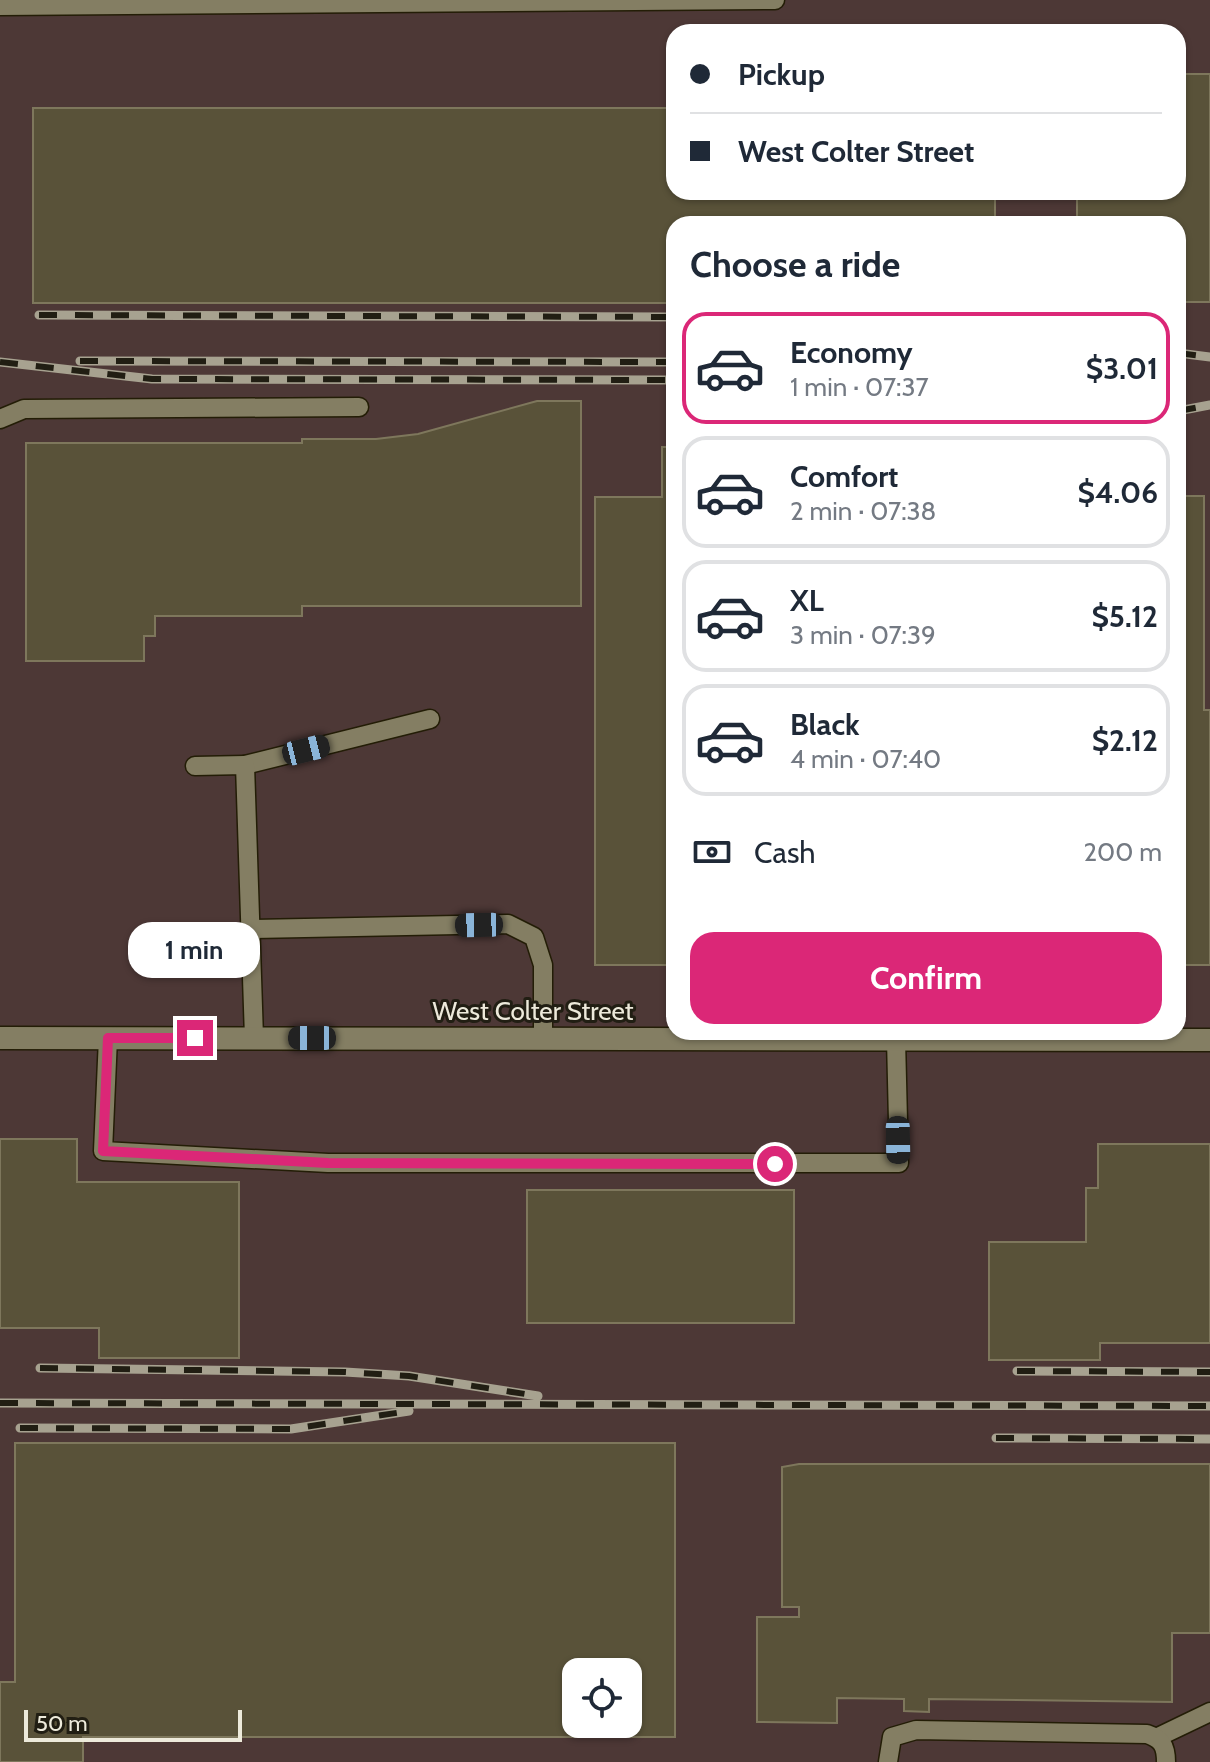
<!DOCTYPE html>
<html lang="en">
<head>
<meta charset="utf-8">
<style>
	body { margin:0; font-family:Cabin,sans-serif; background:#f2f2f3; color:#1f2937; height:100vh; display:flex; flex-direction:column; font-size:30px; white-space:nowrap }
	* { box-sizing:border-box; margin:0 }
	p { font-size:26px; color:#747a83 }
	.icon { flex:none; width:44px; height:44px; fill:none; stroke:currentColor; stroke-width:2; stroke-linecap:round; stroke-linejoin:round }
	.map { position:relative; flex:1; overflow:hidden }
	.panel { position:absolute; left:666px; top:216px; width:520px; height:824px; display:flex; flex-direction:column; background:#fff; border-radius:24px; box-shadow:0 2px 6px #0004 }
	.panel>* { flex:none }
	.banner { position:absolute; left:666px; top:24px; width:520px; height:176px; border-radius:24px; box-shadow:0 2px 6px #0004; display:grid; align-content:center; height:176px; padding:0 24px; background:#fff }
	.tools { position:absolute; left:562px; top:1658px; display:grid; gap:16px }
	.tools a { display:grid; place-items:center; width:80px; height:80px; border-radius:16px; background:#fff; box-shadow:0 2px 6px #0004; font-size:40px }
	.scale { position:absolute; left:24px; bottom:20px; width:218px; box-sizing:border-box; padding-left:8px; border:4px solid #edeadb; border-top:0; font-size:22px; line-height:28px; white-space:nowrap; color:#edeadb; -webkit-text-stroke:6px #211e13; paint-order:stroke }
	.end { position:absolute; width:36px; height:36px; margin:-18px; border:10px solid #db2777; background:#fff; box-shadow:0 0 0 4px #fff }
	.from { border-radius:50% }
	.bubble { position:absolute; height:56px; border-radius:24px; background:#fff; box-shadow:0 2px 6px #0004; font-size:26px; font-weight:800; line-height:56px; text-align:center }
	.car { position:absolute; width:24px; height:48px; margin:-24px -12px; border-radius:10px; box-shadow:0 0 6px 2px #0007; background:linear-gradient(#222 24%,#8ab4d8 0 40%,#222 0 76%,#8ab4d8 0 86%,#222 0) }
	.banner b { display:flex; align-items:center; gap:28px; height:76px; font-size:30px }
	.banner b+b { border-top:2px solid #e0e1e3 }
	.banner i { width:20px; height:20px; background:#1f2937 }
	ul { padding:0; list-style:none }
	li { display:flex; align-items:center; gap:24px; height:112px; margin:0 16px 12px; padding:0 8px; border:4px solid #e0e1e3; border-radius:24px }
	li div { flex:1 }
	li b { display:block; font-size:30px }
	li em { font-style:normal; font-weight:800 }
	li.selected { border-color:#db2777 }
	li>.icon { width:72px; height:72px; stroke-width:1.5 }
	h2 { padding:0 24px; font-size:36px; line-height:96px }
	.pay { display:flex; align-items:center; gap:20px; height:88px; padding:0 24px; font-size:30px }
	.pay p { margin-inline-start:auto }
	.button { display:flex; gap:16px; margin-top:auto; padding:16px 24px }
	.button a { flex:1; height:92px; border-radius:24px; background:#db2777; color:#fff; font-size:32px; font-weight:800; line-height:92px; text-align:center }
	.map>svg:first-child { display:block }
	.industrial { fill:#4d3836; fill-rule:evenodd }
	.building { fill:#595239; stroke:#7e775c; stroke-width:2; fill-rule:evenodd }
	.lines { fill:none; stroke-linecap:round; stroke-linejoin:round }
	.service-casing { stroke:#231d06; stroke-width:21 }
	.minor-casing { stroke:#231d06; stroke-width:25 }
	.service { stroke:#847e63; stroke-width:18 }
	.minor { stroke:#847e63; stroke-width:22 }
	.rail-casing { stroke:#a7a290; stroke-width:9 }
	.rail { stroke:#211e13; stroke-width:6; stroke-dasharray:18; stroke-linecap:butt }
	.route { stroke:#db2777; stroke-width:10 }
	.labels { text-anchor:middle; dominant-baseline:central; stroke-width:6; stroke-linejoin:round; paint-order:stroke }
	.street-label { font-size:26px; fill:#edeadb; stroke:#211e13 }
</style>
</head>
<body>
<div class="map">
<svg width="1210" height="1762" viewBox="0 0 1210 1762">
	<rect width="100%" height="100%" fill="#3d361e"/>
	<path class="industrial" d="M0,0h1210v1762h-1210zM674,32h504v160h-504zM674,224h504v808h-504zM576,1672h52v52h-52z"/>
	<g class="building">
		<polygon points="1178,74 1210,74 1210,302 1178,302 1178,224 1077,224 1077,192 1178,192"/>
		<polygon points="33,108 674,108 674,192 995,192 995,224 674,224 674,303 33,303"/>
		<polygon points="537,401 581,401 581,606 302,606 302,616 155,616 155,636 144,636 144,661 26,661 26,443 302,443 302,439 376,439 418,434"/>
		<polygon points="662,447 674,447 674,965 595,965 595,497 662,497"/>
		<polygon points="1178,496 1204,496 1204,710 1210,710 1210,965 1178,965"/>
		<polygon points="0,1139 77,1139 77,1182 239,1182 239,1358 99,1358 99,1328 0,1328"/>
		<polygon points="1098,1144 1210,1144 1210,1343 1100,1343 1100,1360 989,1360 989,1242 1086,1242 1086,1188 1098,1188"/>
		<rect x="527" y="1190" width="267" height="133"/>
		<path d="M15,1443h660v294h-592v25h-83v-80h15zM576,1672h52v52h-52z"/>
		<polygon points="799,1464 1210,1464 1210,1633 1172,1633 1172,1702 929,1699 929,1712 904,1711 904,1699 837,1698 837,1723 757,1722 757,1617 799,1617 799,1607 782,1607 782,1467"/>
	</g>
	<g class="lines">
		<defs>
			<g id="service">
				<polyline points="0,6 775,0"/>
				<polyline points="0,419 24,409 359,407"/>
				<polyline points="245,765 430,719"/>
				<polyline points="195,766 245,765 254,1038"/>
				<polyline points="249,929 508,924 534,937 543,965 543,1039"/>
				<polyline points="108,1038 103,1151 328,1163 899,1163 896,1039"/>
				<polyline points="1158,1737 1210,1712"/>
				<path d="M888,1762l4,-25 24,-7 231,4c15,5 19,12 19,28"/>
			</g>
			<polyline id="minor" points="0,1038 1210,1040"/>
		</defs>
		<use href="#service" class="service-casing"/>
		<use href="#minor" class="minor-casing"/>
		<use href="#service" class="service"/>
		<use href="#minor" class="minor"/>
		<defs>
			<g id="rail">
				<polyline points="39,315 674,317"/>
				<polyline points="1178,353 1210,357"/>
				<polyline points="80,361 674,362"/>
				<polyline points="0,362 152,379 674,380"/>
				<polyline points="1178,411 1210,405"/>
				<polyline points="40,1368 345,1372 409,1376 538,1396"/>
				<polyline points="1017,1371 1210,1372"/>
				<polyline points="0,1403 1210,1406"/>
				<polyline points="20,1428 291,1429 409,1411"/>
				<polyline points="996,1438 1210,1439"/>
			</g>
		</defs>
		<use href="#rail" class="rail-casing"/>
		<use href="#rail" class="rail"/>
	</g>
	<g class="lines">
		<polyline class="route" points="195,1038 108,1038 103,1151 328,1163 775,1164"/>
	</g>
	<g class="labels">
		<g class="street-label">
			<text x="533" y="1011">West Colter Street</text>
		</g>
	</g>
</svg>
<div class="tools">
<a><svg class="icon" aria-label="locate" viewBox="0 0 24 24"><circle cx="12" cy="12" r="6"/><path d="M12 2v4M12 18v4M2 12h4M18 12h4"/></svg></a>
</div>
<div class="scale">50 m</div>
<i class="end from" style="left:775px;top:1164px"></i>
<i class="end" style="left:195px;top:1038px"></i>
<div class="bubble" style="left:128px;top:922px;width:132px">1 min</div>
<i class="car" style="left:306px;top:750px;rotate:76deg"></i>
<i class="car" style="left:479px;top:925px;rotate:269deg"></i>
<i class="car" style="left:312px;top:1038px;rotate:270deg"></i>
<i class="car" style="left:898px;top:1140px;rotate:179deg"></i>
<div class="banner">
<b><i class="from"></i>Pickup</b>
<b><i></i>West Colter Street</b>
</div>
<section class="panel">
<h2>Choose a ride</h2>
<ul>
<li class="selected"><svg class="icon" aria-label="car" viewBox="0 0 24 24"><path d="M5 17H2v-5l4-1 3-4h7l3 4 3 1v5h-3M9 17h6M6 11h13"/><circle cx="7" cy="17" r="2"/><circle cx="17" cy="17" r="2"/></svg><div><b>Economy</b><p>1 min · 07:37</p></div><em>$3.01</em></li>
<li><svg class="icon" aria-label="car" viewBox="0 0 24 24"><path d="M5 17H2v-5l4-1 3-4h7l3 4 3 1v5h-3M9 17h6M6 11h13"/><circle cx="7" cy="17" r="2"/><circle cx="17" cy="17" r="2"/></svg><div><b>Comfort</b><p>2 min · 07:38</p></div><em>$4.06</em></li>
<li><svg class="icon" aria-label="car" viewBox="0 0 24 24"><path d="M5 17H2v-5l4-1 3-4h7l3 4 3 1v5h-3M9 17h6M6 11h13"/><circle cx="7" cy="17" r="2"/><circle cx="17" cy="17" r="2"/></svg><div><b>XL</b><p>3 min · 07:39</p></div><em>$5.12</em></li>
<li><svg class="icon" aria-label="car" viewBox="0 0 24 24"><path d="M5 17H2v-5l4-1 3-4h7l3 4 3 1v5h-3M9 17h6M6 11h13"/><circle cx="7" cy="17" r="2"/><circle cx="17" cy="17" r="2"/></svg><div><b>Black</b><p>4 min · 07:40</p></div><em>$2.12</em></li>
</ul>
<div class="pay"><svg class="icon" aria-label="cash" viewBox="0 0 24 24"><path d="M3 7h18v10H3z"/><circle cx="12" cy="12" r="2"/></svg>Cash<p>200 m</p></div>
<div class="button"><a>Confirm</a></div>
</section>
</div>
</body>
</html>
